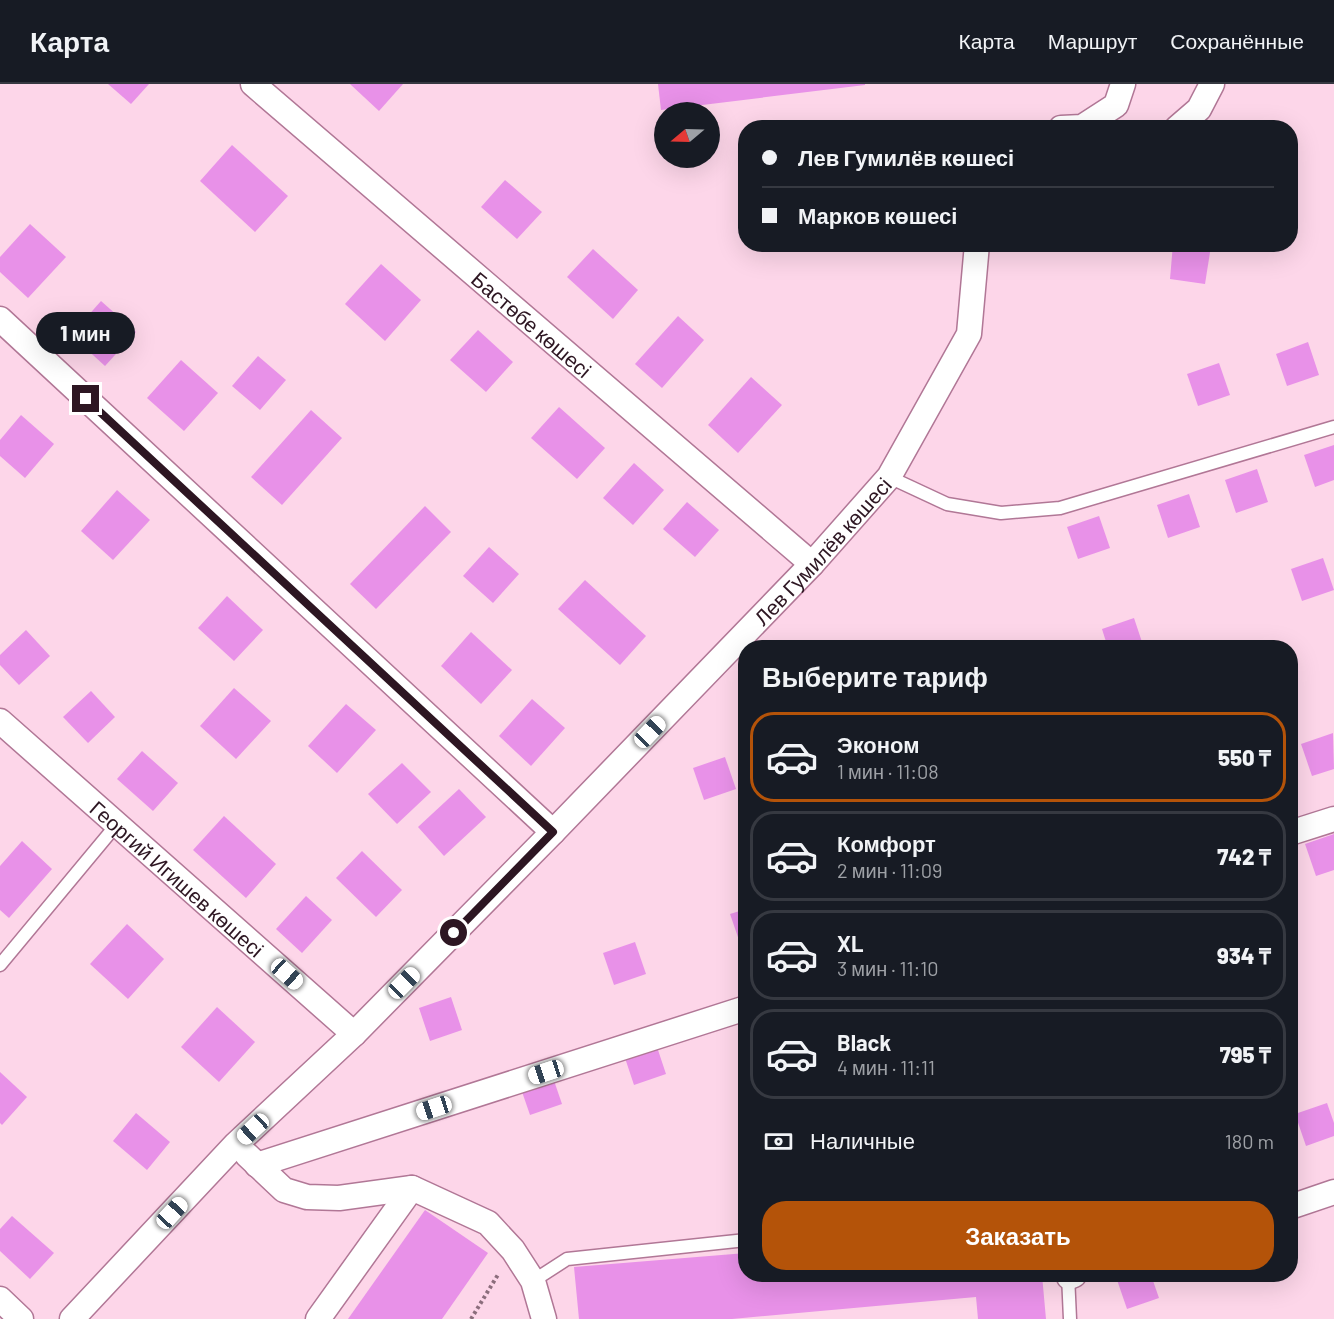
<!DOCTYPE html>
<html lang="ru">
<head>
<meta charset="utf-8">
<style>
	body { margin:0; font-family:Barlow,sans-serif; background:#20242c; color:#f1f3f6; height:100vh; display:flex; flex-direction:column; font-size:22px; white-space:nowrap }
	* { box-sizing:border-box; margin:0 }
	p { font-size:20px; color:#9ea1a6 }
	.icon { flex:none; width:33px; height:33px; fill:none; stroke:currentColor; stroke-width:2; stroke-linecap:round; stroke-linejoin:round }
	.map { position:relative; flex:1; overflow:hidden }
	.side { position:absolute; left:738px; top:556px; width:560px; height:642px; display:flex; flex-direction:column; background:#171b24; border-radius:24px; box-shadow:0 6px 24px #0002 }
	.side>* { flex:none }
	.hud { position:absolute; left:738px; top:36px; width:560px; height:132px; border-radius:24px; box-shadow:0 6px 24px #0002; display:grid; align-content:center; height:132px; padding:0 24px; background:#171b24 }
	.needle { width:39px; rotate:251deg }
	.tools { position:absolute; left:654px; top:18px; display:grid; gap:12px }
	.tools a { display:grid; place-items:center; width:66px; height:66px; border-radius:50%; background:#171b24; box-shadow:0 6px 24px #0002; font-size:30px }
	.end { position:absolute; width:27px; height:27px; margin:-14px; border:8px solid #2d1622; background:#fff; box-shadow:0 0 0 3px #fff }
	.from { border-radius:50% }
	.bubble { position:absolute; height:42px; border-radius:21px; background:#171b24; box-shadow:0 6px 24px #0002; font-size:20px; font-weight:800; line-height:42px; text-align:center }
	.car { position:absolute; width:18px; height:36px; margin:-18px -9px; border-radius:8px; box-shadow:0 0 4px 2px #0007; background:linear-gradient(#fff 24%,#345 0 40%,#fff 0 76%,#345 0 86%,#fff 0) }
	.hud b { display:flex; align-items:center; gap:21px; height:57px; font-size:22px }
	.hud b+b { border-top:2px solid #363941 }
	.hud i { width:15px; height:15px; background:#f1f3f6 }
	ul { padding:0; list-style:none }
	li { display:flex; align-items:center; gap:18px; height:90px; margin:0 12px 9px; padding:0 12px; border:3px solid #363941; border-radius:24px }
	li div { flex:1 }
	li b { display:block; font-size:22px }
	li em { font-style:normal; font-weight:800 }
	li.active { border-color:#b45309 }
	li>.icon { width:54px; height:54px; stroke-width:1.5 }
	h2 { padding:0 24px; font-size:27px; line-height:72px }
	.pay { display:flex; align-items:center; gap:15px; height:66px; padding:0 24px; font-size:22px }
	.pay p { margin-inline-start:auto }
	.primary-button { display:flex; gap:12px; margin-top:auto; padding:12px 24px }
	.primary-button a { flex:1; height:69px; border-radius:24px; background:#b45309; color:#fff; font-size:24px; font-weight:800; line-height:69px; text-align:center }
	header { display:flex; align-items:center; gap:36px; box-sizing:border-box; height:84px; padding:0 30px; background:#171b24; border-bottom:2px solid #363941 }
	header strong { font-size:28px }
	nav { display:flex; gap:33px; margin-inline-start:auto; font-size:21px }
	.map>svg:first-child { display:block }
	.building { fill:#e891e8 }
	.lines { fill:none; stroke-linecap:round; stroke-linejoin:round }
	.service-casing { stroke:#b17796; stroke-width:15 }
	.minor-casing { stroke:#b17796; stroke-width:27 }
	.path { stroke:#8b6d7c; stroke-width:4; stroke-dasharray:3 3; stroke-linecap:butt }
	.service { stroke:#fff; stroke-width:12 }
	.minor { stroke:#fff; stroke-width:24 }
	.route { stroke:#2d1622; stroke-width:8 }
	.labels { text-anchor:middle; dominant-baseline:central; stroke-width:4.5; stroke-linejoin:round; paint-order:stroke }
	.street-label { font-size:21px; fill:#2d1622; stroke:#fdd6e9 }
</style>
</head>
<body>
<header>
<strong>Карта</strong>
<nav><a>Карта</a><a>Маршрут</a><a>Сохранённые</a></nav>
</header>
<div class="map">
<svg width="1334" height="1235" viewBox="0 0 1334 1235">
	<rect width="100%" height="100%" fill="#fdd6e9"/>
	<g class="building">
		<polygon points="108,0 149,0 131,20"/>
		<polygon points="350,0 403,0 379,27"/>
		<polygon points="658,0 865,0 865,1 661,26"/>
		<polygon points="232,61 288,112 255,148 200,97"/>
		<polygon points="505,96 542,128 517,155 481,123"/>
		<polygon points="30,140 66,173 28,214 0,188 0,173"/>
		<polygon points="1173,160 1211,162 1205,200 1170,195"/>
		<polygon points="593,165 638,206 613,235 567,193"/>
		<polygon points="381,180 421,216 385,257 345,220"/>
		<polygon points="101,217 136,248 105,282 71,251"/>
		<polygon points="678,232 704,256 662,304 635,280"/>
		<polygon points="478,246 513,278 486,308 450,276"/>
		<polygon points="1308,258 1319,291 1287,302 1276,270"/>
		<polygon points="258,272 286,296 260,326 232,302"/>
		<polygon points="181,276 218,309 184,347 147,314"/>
		<polygon points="1219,279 1230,311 1198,322 1187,290"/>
		<polygon points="751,293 782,321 738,369 708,341"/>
		<polygon points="559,323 605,364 577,395 531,354"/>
		<polygon points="311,326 342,354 282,421 251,393"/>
		<polygon points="21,331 54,360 25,394 0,372 0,356"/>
		<polygon points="1334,361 1334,396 1315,403 1304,371"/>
		<polygon points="634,379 664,406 633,441 603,414"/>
		<polygon points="1257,385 1268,418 1236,429 1225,396"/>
		<polygon points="117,406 150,436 113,476 81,447"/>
		<polygon points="1189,410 1200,443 1168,454 1157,421"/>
		<polygon points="687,418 719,446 695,473 663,445"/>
		<polygon points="425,422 451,448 376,525 350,500"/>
		<polygon points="1099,432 1110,464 1078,475 1067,443"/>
		<polygon points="489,463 519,490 493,519 463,492"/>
		<polygon points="1323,474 1334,506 1302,517 1291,485"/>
		<polygon points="585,496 646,552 620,581 558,525"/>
		<polygon points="227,512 263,546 234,577 198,544"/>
		<polygon points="1134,534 1144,564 1108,564 1102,545"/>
		<polygon points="26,546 50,572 19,601 0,581 0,571"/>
		<polygon points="471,548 512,586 481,620 441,582"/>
		<polygon points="234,604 271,637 236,675 200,642"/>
		<polygon points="91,607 115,633 88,659 63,633"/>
		<polygon points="532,615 565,644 531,682 499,652"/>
		<polygon points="346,620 376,646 337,689 308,662"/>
		<polygon points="1333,649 1334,685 1312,692 1301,660"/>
		<polygon points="142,667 178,699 153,727 117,695"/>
		<polygon points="725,673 736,705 704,716 693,684"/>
		<polygon points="402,679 431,708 397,740 368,710"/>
		<polygon points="459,705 486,733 444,772 418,743"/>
		<polygon points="224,732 276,780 246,814 193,766"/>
		<polygon points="1334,750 1334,786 1316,792 1305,760"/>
		<polygon points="22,757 52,785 9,834 0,826 0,782"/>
		<polygon points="362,767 402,806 376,833 336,794"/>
		<polygon points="306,812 332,836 302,869 276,845"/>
		<polygon points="746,825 746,861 741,862 730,830"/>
		<polygon points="127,840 164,875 128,915 90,880"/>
		<polygon points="635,858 646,890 614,901 603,869"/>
		<polygon points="451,913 462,946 430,957 419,924"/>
		<polygon points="217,923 255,958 219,998 181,963"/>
		<polygon points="655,957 666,990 634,1001 623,968"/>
		<polygon points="0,988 27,1013 2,1041 0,1039"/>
		<polygon points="551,988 562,1020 530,1031 519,999"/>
		<polygon points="1327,1019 1334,1039 1334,1052 1306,1062 1295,1030"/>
		<polygon points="136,1029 170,1058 147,1086 113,1057"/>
		<polygon points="425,1126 488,1169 442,1235 348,1235"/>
		<polygon points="12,1132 54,1169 30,1195 0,1167 0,1145"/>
		<polygon points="746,1169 746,1191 1042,1191 1046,1235 978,1235 976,1213 732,1235 579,1235 574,1183"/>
		<polygon points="1121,1191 1151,1191 1159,1214 1127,1225 1116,1193"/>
	</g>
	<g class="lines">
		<defs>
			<g id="service">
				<polyline points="889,393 947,420 1001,429 1060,424 1334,343"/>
				<polyline points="0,881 118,739"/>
				<polyline points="1068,1191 1070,1235"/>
				<polyline points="533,1197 567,1175 746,1156"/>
			</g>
			<g id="minor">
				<path id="s1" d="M253,0l559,480"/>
				<polyline points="1061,44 1082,43 1116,21 1123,0"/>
				<polyline points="1177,44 1199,25 1212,0"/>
				<polyline points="0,235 553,748"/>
				<path id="s2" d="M0,637l354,313"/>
				<polyline points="1290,749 1334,735"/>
				<polyline points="247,1071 284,1106 307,1113 339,1114 412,1104 488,1139 513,1166 533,1197 544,1235"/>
				<polyline points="257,1081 746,924"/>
				<polyline points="1290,1123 1334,1108"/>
				<polyline points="1069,1193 1074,1191"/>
				<polyline points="0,1215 21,1235"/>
				<path id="s3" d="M72,1235l164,-175 118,-110 199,-202 259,-268 77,-87 80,-143 8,-90"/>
				<polyline points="318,1235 412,1104"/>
			</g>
		</defs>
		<use href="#service" class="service-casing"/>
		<use href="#minor" class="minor-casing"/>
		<polyline class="path" points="471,1235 499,1189"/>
		<use href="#service" class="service"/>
		<use href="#minor" class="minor"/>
	</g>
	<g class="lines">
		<polyline class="route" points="86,315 553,748 454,849"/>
	</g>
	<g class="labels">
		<g class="street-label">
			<text stroke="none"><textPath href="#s1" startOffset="368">Бастөбе көшесі</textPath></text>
			<text stroke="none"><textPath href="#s3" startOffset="1074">Лев Гумилёв көшесі</textPath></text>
			<text stroke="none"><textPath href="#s2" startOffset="237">Георгий Игишев көшесі</textPath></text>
		</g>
	</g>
</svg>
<div class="tools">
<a><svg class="needle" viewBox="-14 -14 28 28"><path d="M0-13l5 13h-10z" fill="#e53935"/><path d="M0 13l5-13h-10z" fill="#9ea1a6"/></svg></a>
</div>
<i class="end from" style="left:454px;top:849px"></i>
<i class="end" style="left:86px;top:315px"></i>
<div class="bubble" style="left:36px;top:228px;width:99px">1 мин</div>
<i class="car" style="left:650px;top:648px;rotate:44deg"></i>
<i class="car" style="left:287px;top:890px;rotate:132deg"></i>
<i class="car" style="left:404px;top:899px;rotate:45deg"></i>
<i class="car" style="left:546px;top:988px;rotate:252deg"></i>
<i class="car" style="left:434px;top:1024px;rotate:252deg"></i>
<i class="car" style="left:253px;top:1045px;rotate:227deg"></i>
<i class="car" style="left:172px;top:1129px;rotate:43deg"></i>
<div class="hud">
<b><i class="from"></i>Лев Гумилёв көшесі</b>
<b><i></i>Марков көшесі</b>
</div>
<section class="side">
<h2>Выберите тариф</h2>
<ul>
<li class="active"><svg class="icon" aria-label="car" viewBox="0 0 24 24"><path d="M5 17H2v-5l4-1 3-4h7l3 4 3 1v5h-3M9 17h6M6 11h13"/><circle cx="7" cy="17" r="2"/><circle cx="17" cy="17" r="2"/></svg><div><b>Эконом</b><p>1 мин · 11:08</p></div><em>550 ₸</em></li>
<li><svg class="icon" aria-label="car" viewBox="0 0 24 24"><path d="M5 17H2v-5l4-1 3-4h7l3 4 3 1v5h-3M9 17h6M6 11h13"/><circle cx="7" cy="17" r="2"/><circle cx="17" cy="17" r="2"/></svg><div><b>Комфорт</b><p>2 мин · 11:09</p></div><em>742 ₸</em></li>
<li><svg class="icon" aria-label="car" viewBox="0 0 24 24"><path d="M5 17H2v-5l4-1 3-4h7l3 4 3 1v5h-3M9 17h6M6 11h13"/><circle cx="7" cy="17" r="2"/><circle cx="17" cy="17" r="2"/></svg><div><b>XL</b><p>3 мин · 11:10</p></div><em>934 ₸</em></li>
<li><svg class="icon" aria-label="car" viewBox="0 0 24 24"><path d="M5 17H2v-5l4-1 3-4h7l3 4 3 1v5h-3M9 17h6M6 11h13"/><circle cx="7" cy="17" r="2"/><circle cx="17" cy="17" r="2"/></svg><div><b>Black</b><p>4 мин · 11:11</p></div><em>795 ₸</em></li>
</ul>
<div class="pay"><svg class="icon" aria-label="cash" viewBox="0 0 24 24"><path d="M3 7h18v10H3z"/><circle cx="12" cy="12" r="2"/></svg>Наличные<p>180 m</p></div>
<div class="primary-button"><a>Заказать</a></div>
</section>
</div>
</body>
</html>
